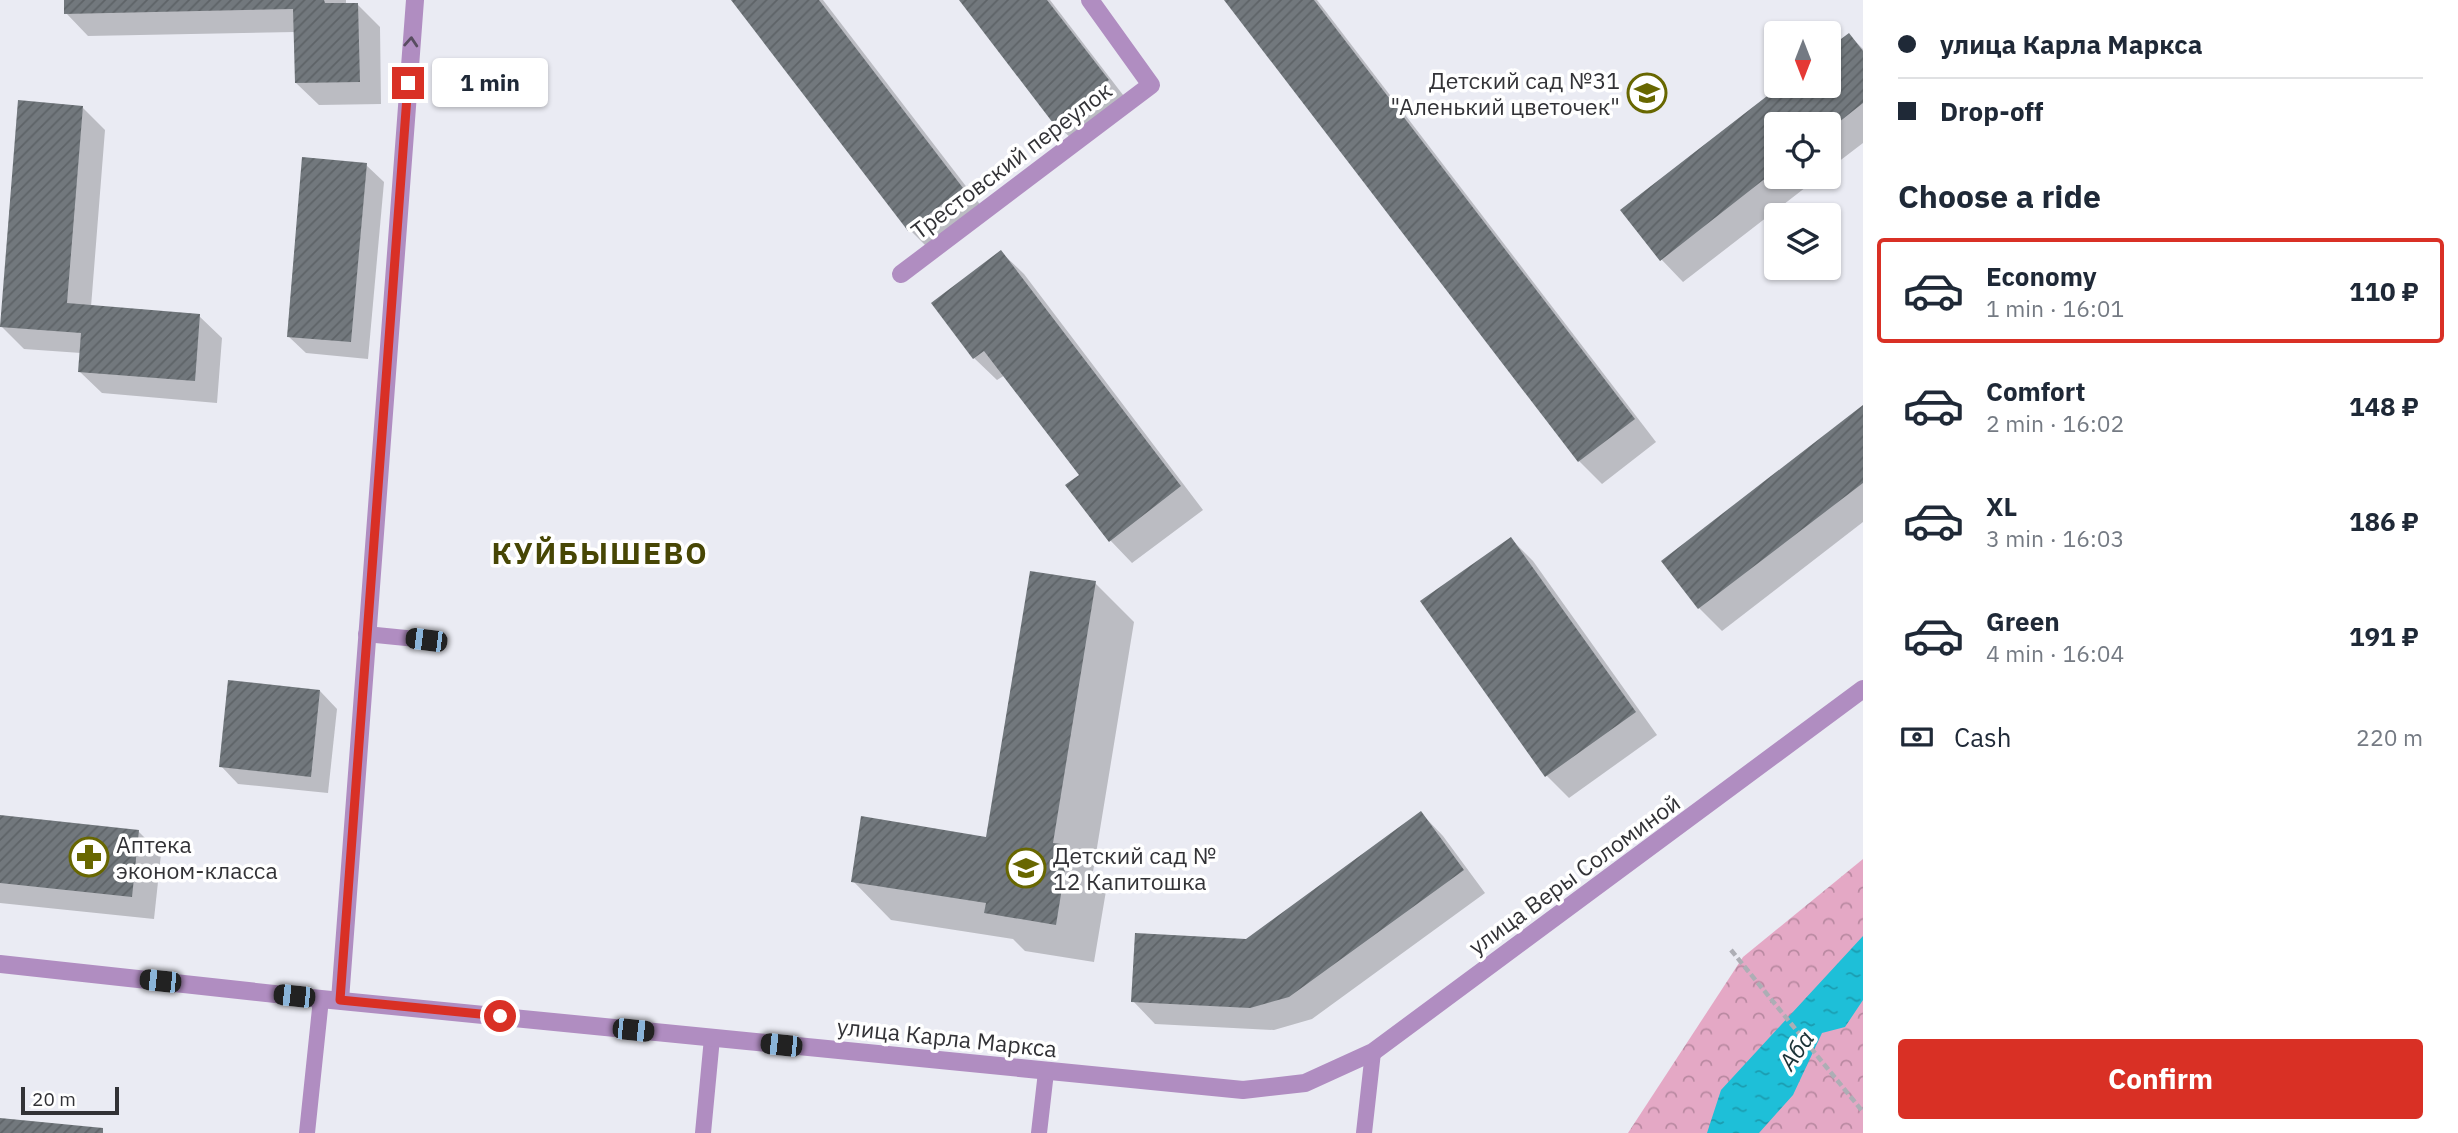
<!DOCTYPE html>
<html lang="en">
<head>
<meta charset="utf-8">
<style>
	body { margin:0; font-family:"IBM Plex Sans",sans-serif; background:#f6f6f7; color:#1f2937; height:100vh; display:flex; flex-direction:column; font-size:26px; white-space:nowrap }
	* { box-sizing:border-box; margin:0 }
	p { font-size:23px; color:#747a83 }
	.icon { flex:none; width:38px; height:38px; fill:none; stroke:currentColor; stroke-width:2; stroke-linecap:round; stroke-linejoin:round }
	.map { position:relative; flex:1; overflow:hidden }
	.panel { display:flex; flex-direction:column; background:#fff; width:595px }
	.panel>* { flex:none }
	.hud { display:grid; align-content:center; height:154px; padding:0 35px; background:#fff }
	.needle { width:46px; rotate:180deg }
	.tools { position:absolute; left:1764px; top:21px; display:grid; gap:14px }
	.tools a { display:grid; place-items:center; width:77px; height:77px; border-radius:7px; background:#fff; box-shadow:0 2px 5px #0004; font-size:35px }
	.scale { position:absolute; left:21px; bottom:18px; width:98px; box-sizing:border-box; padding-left:7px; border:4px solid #323236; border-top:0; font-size:19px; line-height:24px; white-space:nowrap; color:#323236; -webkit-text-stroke:5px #fff; paint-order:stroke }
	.end { position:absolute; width:32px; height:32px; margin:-16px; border:9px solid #d93025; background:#fff; box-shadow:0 0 0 4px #fff }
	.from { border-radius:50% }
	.bubble { position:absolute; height:49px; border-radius:7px; background:#fff; box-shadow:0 2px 5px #0004; font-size:23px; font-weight:700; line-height:49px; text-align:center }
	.car { position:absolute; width:21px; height:42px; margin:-21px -10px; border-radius:9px; box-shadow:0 0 5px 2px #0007; background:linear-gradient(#222 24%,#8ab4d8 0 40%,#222 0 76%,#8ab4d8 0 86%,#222 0) }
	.hud b { display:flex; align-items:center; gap:24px; height:66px; font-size:26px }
	.hud b+b { border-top:2px solid #e0e1e3 }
	.hud i { width:18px; height:18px; background:#1f2937 }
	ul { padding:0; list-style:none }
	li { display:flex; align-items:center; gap:21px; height:105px; margin:0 14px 10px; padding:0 21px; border:4px solid transparent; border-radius:7px }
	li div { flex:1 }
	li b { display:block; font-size:26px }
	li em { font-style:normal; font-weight:700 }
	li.selected { border-color:#d93025 }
	li>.icon { width:63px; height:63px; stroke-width:1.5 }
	h2 { padding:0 35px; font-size:32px; line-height:84px }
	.pay { display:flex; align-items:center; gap:18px; height:77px; padding:0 35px; font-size:26px }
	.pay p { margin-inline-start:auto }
	.primary-button { display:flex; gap:14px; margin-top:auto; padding:14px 35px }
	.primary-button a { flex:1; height:80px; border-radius:7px; background:#d93025; color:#fff; font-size:28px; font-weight:700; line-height:80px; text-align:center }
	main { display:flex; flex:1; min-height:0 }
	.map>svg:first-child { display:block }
	.forest { fill:url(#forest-crowns) }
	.water { fill:url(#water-ripples) }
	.shadow { fill:#0003 }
	.building { fill:url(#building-hatch) }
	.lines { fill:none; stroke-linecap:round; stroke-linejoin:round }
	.path { stroke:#adaeb5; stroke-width:4.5; stroke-dasharray:7 3.5; stroke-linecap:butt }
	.service { stroke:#b08dc1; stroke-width:16 }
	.minor { stroke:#b08dc1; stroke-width:18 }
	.tertiary { stroke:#b08dc1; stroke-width:18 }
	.oneway { stroke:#584d60 }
	.route { stroke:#d93025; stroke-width:9 }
	.labels { text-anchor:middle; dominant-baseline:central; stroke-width:7; stroke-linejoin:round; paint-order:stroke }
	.poi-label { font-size:23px; fill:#323236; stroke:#fff; text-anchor:start }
	.street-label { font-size:23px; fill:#323236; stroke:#fff }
	.water-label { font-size:24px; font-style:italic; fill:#1b3337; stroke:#fff }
	.district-label { font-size:30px; font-weight:bold; letter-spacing:2px; fill:#474604; stroke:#fff }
</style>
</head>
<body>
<main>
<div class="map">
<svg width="1863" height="1133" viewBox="0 0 1863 1133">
	<defs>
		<pattern id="forest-crowns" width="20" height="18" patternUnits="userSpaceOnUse" patternTransform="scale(1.75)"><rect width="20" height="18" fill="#e4a8c5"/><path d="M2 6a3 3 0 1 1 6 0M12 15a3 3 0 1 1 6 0" fill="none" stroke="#b989a1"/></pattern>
		<pattern id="water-ripples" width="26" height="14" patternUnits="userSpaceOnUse" patternTransform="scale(1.75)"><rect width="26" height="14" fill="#1ebfd8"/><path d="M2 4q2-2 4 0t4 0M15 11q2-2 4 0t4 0" fill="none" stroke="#1b9cb0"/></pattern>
		<pattern id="building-hatch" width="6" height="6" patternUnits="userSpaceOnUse" patternTransform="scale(1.75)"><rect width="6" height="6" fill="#72787d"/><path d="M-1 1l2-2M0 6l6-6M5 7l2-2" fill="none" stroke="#5e6367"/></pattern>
	</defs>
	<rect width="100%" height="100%" fill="#eaebf3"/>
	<polygon class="forest" points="1863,859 1863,1133 1628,1133 1743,957"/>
	<polygon class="water" points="1863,936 1863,1000 1845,1027 1822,1033 1793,1095 1759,1133 1707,1133 1721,1090"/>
	<g class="shadow">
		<polygon points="66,0 346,0 346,5 357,4 380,27 381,104 319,105 296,83 295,32 88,36 66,13"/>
		<polygon points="733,0 823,0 985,211 932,252 909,229"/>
		<polygon points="961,0 1050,0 1130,104 1077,144 1054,122"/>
		<polygon points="1226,0 1317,0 1656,442 1602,484 1579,461"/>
		<polygon points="1849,35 1863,49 1863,143 1829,169 1829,124 1776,124 1776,177 1819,177 1683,282 1661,259 1623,210 1783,86 1829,86 1829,50"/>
		<polygon points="83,108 105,130 91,307 199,316 222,338 217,403 102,393 79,371 81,353 24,349 1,326"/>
		<polygon points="366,165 384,182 368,359 306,353 288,336"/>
		<polygon points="1001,252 1024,274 1203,510 1132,563 1110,540 1081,475 1005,375 997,380 974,358"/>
		<polygon points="1863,408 1863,522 1722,631 1699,608 1663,561"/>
		<polygon points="1511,539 1533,561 1657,735 1569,798 1546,775"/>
		<polygon points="1095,583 1134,622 1093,872 1107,885 1094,962 1025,951 1013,939 891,920 853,881 988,839"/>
		<polygon points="320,691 337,709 328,793 238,784 221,766"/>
		<polygon points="1421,813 1443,836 1485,893 1312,1019 1274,1030 1155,1024 1133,1001 1246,941"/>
		<polygon points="0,817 138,831 161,854 154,919 0,903"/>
	</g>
	<g class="building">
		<polygon points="64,0 324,0 325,3 358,3 360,82 295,83 293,9 64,14"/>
		<polygon points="731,0 819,0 963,188 908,231"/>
		<polygon points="959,0 1047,0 1109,80 1053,123"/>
		<polygon points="1224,0 1314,0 1635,419 1578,462"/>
		<polygon points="1849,33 1863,51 1863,103 1829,130 1829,124 1776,124 1776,170 1660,261 1620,210 1780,86 1829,86 1829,48"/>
		<polygon points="18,100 83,106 67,303 200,314 195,381 78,372 81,333 0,327"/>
		<polygon points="302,157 367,163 351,342 287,337"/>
		<polygon points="1001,250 1181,486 1109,542 1065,485 1079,475 984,351 973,359 931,303"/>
		<polygon points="1863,405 1863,483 1698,609 1661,561"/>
		<polygon points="1511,537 1636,712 1545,777 1420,601"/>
		<polygon points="1030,571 1096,581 1053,843 1069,845 1056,925 984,913 986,903 851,882 861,816 986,837"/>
		<polygon points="228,680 320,690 311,777 219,767"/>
		<polygon points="1421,811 1464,870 1289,997 1250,1008 1131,1002 1135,933 1246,939"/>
		<polygon points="0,815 139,830 132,897 0,883"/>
		<polygon points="0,1118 103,1128 103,1133 0,1133"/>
	</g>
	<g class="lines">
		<polyline class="path" points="1731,950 1863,1112"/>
		<g class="service">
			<polyline points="366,634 426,640"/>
			<polyline points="307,1133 321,999"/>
			<polyline points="703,1133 712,1038"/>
			<polyline points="1039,1133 1046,1072"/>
			<polyline points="1364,1133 1373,1052"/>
		</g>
		<g class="minor">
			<polyline points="901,274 1151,85 1090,0"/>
			<polyline points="340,1000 415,0"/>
		</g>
		<polyline class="tertiary" points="0,964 321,999 1243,1090 1305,1083 1373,1052 1863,689"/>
	</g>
	<defs><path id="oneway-chevron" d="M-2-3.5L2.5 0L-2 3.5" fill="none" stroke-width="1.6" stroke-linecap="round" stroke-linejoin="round" transform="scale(1.75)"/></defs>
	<use class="oneway" href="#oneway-chevron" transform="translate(411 42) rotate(-86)"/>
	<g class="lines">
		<polyline class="route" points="408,83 340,1000 500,1016"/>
	</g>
	<defs>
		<symbol id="school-ring" viewBox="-11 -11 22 22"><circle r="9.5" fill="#fff" stroke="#686700" stroke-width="1.5"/><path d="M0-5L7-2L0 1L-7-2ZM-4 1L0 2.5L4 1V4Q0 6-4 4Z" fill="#686700"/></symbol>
		<symbol id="pharmacy-ring" viewBox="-11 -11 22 22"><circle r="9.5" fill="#fff" stroke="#686700" stroke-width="1.5"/><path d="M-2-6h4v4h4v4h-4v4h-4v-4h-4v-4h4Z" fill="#686700"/></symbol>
	</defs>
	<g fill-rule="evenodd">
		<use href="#school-ring" x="1625" y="71" width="44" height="44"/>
		<use href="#pharmacy-ring" x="67" y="835" width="44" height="44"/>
		<use href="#school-ring" x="1004" y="846" width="44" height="44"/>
	</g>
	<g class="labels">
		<g class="poi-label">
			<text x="1620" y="80" text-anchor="end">Детский сад №31<tspan x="1620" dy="26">"Аленький цветочек"</tspan></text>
			<text x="116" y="844">Аптека<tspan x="116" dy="26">эконом-класса</tspan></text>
			<text x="1053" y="855">Детский сад №<tspan x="1053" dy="26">12 Капитошка</tspan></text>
		</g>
		<g class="street-label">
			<text transform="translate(1011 160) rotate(-37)">Трестовский переулок</text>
			<text transform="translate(1574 874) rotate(-36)">улица Веры Соломиной</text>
			<text transform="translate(947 1037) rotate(6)">улица Карла Маркса</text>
		</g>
		<g class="water-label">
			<text transform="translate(1796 1050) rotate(-55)">Аба</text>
		</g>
		<g class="district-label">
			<text x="600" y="552">КУЙБЫШЕВО</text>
		</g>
	</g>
</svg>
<div class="tools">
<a><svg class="needle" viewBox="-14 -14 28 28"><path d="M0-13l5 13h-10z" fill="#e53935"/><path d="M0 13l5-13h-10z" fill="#747a83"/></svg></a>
<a><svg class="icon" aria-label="locate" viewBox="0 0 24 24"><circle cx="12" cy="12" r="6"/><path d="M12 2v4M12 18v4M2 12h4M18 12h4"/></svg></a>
<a><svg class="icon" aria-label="layers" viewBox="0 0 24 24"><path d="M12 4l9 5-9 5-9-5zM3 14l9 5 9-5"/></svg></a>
</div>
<div class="scale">20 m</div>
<i class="end from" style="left:500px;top:1016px"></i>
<i class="end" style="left:408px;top:83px"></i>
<div class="bubble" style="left:432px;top:58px;width:116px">1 min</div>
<i class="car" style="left:426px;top:640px;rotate:277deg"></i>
<i class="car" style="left:160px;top:981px;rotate:276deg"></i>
<i class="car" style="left:294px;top:996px;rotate:276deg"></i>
<i class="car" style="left:633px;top:1030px;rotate:96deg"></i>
<i class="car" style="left:781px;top:1045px;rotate:276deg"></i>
</div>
<section class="panel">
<div class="hud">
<b><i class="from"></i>улица Карла Маркса</b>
<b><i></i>Drop-off</b>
</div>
<h2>Choose a ride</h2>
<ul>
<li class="selected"><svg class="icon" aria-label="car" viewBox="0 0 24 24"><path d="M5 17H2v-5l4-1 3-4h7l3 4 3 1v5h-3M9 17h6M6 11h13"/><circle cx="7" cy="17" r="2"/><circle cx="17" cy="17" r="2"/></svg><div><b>Economy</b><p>1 min · 16:01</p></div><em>110 ₽</em></li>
<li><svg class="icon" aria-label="car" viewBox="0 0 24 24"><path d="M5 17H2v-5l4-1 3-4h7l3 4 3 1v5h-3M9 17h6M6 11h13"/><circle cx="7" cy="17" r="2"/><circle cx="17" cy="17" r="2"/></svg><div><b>Comfort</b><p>2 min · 16:02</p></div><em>148 ₽</em></li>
<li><svg class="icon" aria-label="car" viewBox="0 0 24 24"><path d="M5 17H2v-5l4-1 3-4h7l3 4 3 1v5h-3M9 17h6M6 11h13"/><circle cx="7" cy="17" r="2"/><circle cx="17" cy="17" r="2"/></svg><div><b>XL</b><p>3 min · 16:03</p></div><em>186 ₽</em></li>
<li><svg class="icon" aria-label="car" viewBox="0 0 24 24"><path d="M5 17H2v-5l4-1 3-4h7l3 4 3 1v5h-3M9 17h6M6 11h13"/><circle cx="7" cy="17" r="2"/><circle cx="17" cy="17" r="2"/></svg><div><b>Green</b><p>4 min · 16:04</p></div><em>191 ₽</em></li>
</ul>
<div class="pay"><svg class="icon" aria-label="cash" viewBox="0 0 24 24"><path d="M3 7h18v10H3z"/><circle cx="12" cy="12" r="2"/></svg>Cash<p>220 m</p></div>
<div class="primary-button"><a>Confirm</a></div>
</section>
</main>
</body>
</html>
